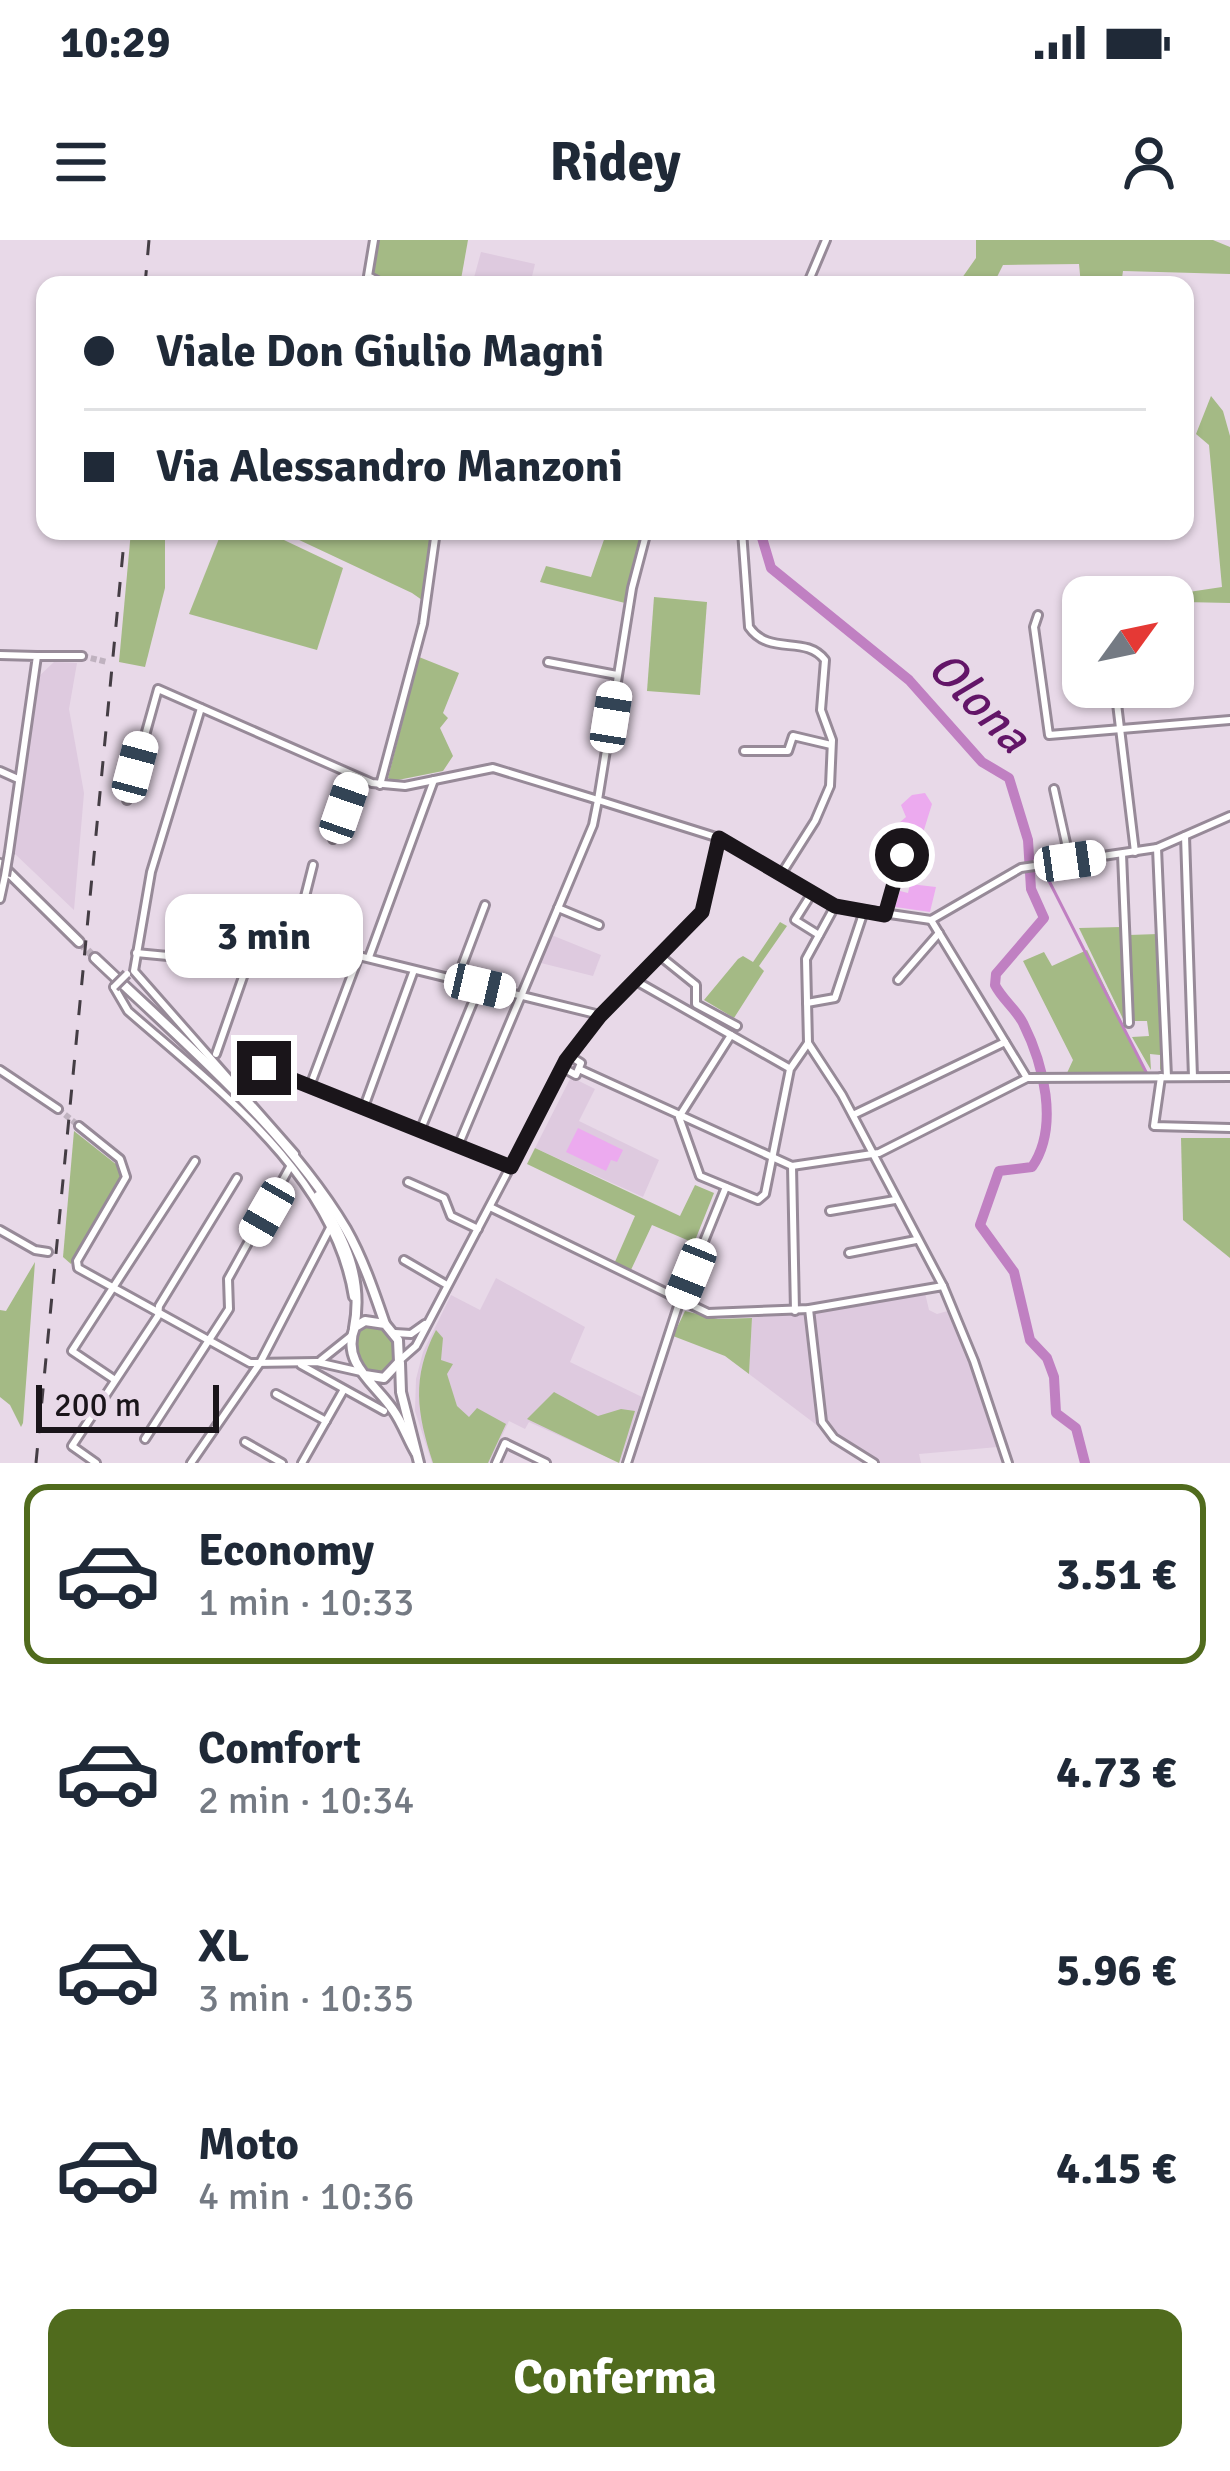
<!DOCTYPE html>
<html lang="it">
<head>
<meta charset="utf-8">
<style>
	body { margin:0; font-family:Signika,sans-serif; background:#f6f6f7; color:#1f2937; height:100vh; display:flex; flex-direction:column; font-size:45px; white-space:nowrap }
	* { box-sizing:border-box; margin:0 }
	p { font-size:39px; color:#747a83 }
	.icon { flex:none; width:66px; height:66px; fill:none; stroke:currentColor; stroke-width:2; stroke-linecap:round; stroke-linejoin:round }
	.map { position:relative; height:1223px; overflow:hidden }
	.drawer { display:flex; flex-direction:column; background:#fff; flex:1 }
	.drawer>* { flex:none }
	.guide { position:absolute; left:36px; top:36px; width:1158px; height:264px; border-radius:24px; box-shadow:0 3px 9px #0004; display:grid; align-content:center; height:264px; padding:0 48px; background:#fff }
	.needle { width:78px; rotate:57deg }
	.controls { position:absolute; left:1062px; top:336px; display:grid; gap:24px }
	.controls a { display:grid; place-items:center; width:132px; height:132px; border-radius:24px; background:#fff; box-shadow:0 3px 9px #0004; font-size:60px }
	.scale { position:absolute; left:36px; bottom:30px; width:183px; box-sizing:border-box; padding-left:12px; border:6px solid #1a151a; border-top:0; font-size:33px; line-height:42px; white-space:nowrap; color:#1a151a; -webkit-text-stroke:9px #e8d9e8; paint-order:stroke }
	.end { position:absolute; width:54px; height:54px; margin:-27px; border:15px solid #1a151a; background:#fff; box-shadow:0 0 0 6px #fff }
	.from { border-radius:50% }
	.bubble { position:absolute; height:84px; border-radius:24px; background:#fff; box-shadow:0 3px 9px #0004; font-size:39px; font-weight:700; line-height:84px; text-align:center }
	.car { position:absolute; width:36px; height:72px; margin:-36px -18px; border-radius:15px; box-shadow:0 0 9px 3px #0007; background:linear-gradient(#fff 24%,#345 0 40%,#fff 0 76%,#345 0 86%,#fff 0) }
	.guide b { display:flex; align-items:center; gap:42px; height:114px; font-size:45px }
	.guide b+b { border-top:3px solid #e0e1e3 }
	.guide i { width:30px; height:30px; background:#1f2937 }
	ul { padding:21px 0 0; list-style:none }
	li { display:flex; align-items:center; gap:36px; height:180px; margin:0 24px 18px; padding:0 24px; border:6px solid transparent; border-radius:24px }
	li div { flex:1 }
	li b { display:block; font-size:45px }
	li em { font-style:normal; font-weight:700 }
	li.active { border-color:#506b1d }
	li>.icon { width:108px; height:108px; stroke-width:1.5 }
	.action { display:flex; gap:24px; margin-top:auto; padding:24px 48px }
	.action a { flex:1; height:138px; border-radius:24px; background:#506b1d; color:#fff; font-size:48px; font-weight:700; line-height:138px; text-align:center }
	.status { display:flex; justify-content:space-between; align-items:center; height:84px; padding:0 60px; background:#fff; direction:ltr }
	.status svg { height:33px; fill:currentColor }
	header { display:flex; justify-content:space-between; align-items:center; height:156px; padding:0 48px; background:#fff; font-size:54px; font-weight:700 }
	.map>svg:first-child { display:block }
	.built { fill:#decadf }
	.green { fill:#a4ba85 }
	.lines { fill:none; stroke-linecap:round; stroke-linejoin:round }
	.stream { stroke:#c080c2; stroke-width:3 }
	.river { stroke:#c080c2; stroke-width:10 }
	.building { fill:#ecaaef }
	.minor-tunnel { stroke:#bfb2bf; stroke-width:6; stroke-dasharray:6 3; stroke-linecap:butt }
	.secondary-tunnel { stroke:#bfb2bf; stroke-width:8; stroke-dasharray:8 4; stroke-linecap:butt }
	.minor-casing { stroke:#978a98; stroke-width:12 }
	.tertiary-casing { stroke:#978a98; stroke-width:12 }
	.secondary-casing { stroke:#978a98; stroke-width:14 }
	.minor { stroke:#fff; stroke-width:6 }
	.tertiary { stroke:#fff; stroke-width:6 }
	.secondary { stroke:#fff; stroke-width:8 }
	.rail { stroke:#443d44; stroke-width:3; stroke-dasharray:15 15; stroke-linecap:butt }
	.minor-bridge-casing { stroke:#978a98; stroke-width:12; stroke-linecap:butt }
	.tertiary-bridge-casing { stroke:#978a98; stroke-width:12; stroke-linecap:butt }
	.minor-bridge { stroke:#fff; stroke-width:6 }
	.tertiary-bridge { stroke:#fff; stroke-width:6 }
	.route { stroke:#1a151a; stroke-width:15 }
	.labels { text-anchor:middle; dominant-baseline:central; stroke-width:12; stroke-linejoin:round; paint-order:stroke }
	.water-label { font-size:48px; font-style:italic; fill:#631568; stroke:#e8d9e8 }
</style>
</head>
<body>
<div class="status"><b>10:29</b><svg viewBox="0 0 49 12"><path d="M0 12V9h3v3zM5 12V6h3v6zM10 12V3h3v9zM15 12V0h3v12zM26 1h20v11H26zM47 4h2v5h-2z"/></svg></div>
<header><svg class="icon" aria-label="menu" viewBox="0 0 24 24"><path d="M4 6h16M4 12h16M4 18h16"/></svg>Ridey<svg class="icon" aria-label="person" viewBox="0 0 24 24"><circle cx="12" cy="8" r="4"/><path d="M4 21q1-7 8-7t8 7"/></svg></header>
<div class="map">
<svg width="1230" height="1223" viewBox="0 0 1230 1223">
	<rect width="100%" height="100%" fill="#e8d9e8"/>
	<g class="built">
		<polygon points="481,12 535,24 530,45 472,45"/>
		<polygon points="54,422 77,423 69,469 84,553 74,670 14,613 34,441"/>
		<polygon points="549,694 601,715 593,736 537,722"/>
		<polygon points="571,837 595,849 579,881 659,920 643,957 535,908"/>
		<polygon points="496,1038 585,1087 570,1122 642,1157 620,1223 529,1182 525,1189 509,1181 489,1223 432,1223 415,1171 416,1139 423,1112 451,1055 480,1070"/>
		<polygon points="925,1053 929,1070 937,1074 958,1068 1009,1206 919,1214 921,1223 867,1223 749,1134 752,1078"/>
	</g>
	<g class="green">
		<polygon points="375,0 468,0 460,45 389,45 371,36"/>
		<polygon points="976,0 1213,0 1230,7 1230,34 1123,31 1121,45 1081,45 1079,24 1003,25 993,45 957,45 976,18"/>
		<polygon points="1211,156 1223,171 1230,196 1230,363 1184,362 1182,353 1222,347 1209,205 1196,194"/>
		<polygon points="131,291 165,291 165,348 145,427 119,422"/>
		<polygon points="222,291 265,291 343,328 317,410 189,374"/>
		<polygon points="280,291 432,291 422,360 412,353"/>
		<polygon points="607,291 642,291 625,363 540,342 546,326 591,337"/>
		<polygon points="654,357 707,362 700,455 647,451"/>
		<polygon points="419,417 459,433 443,473 448,478 440,488 453,516 443,531 393,541 388,538"/>
		<polygon points="780,682 787,686 759,726 764,731 734,778 704,760 738,719 743,716 753,722"/>
		<polygon points="1121,687 1125,783 1079,688"/>
		<polygon points="1158,694 1163,828 1160,830 1160,815 1150,814 1151,830 1132,797 1149,796 1147,781 1132,781 1129,695"/>
		<polygon points="1087,710 1146,832 1067,833 1073,820 1023,721 1044,712 1052,726"/>
		<polygon points="74,891 117,925 121,936 71,1024 63,1017"/>
		<polygon points="1181,898 1230,898 1230,1018 1183,980"/>
		<polygon points="535,908 680,976 695,945 714,953 694,1003 652,985 630,1032 614,1024 635,976 527,924"/>
		<polygon points="35,1022 23,1183 21,1187 10,1165 0,1157 0,1070 6,1071"/>
		<polygon points="685,1071 718,1079 752,1078 749,1134 725,1116 673,1096"/>
		<polygon points="366,1085 386,1090 396,1105 394,1123 380,1135 363,1129 354,1111 357,1090"/>
		<path d="M436,1090l7,8 -2,22 12,4 -6,10 10,32 12,11 8,-9 29,16 -18,39h-55c-16,-50 -22,-85 3,-133z"/>
		<polygon points="554,1152 598,1176 621,1169 635,1171 619,1223 527,1179"/>
	</g>
	<g class="lines">
		<polyline class="stream" points="1044,631 1146,832"/>
		<path class="river" d="M760,291l11,37 138,112 73,82 27,16 19,62 3,49 13,29 -48,56 -1,11c7,14 20,23 28,38 20,40 37,103 9,144l-33,4 -19,54 34,47 16,68 17,18 7,19 2,36 20,15 9,35"/>
	</g>
	<g class="building">
		<polygon points="925,553 932,564 923,593 900,588 898,584 906,577 901,565 912,555"/>
		<polygon points="910,644 936,647 930,672 895,667 900,651 908,653"/>
		<polygon points="578,888 623,910 617,922 611,920 606,931 566,912"/>
	</g>
	<g class="lines">
		<g class="minor-tunnel">
			<polyline points="82,416 107,422"/>
			<polyline points="58,869 79,886"/>
		</g>
		<polyline class="secondary-tunnel" points="79,702 95,718"/>
		<defs>
			<g id="minor">
				<polyline points="374,0 368,36 385,45"/>
				<path d="M742,291l7,96c21,30 56,7 76,33l-4,50 11,30 -2,46 -15,35 -33,52"/>
				<polyline points="1038,375 1034,387 1049,495 1230,480"/>
				<polyline points="37,416 82,416"/>
				<polyline points="548,422 617,435"/>
				<polyline points="1115,447 1135,612"/>
				<polyline points="201,468 151,632 134,731 295,914"/>
				<polyline points="744,511 788,511 793,496 831,505"/>
				<polyline points="0,531 18,539"/>
				<polyline points="380,545 423,384 436,291"/>
				<polyline points="1054,549 1070,621"/>
				<polyline points="127,560 158,449 372,543 405,546 493,528 598,560 593,585 458,906"/>
				<polyline points="1185,596 1193,837"/>
				<polyline points="719,598 835,666 931,680 1021,628 1157,608 1230,576"/>
				<polyline points="333,599 355,538"/>
				<polyline points="1157,608 1167,837"/>
				<polyline points="1122,614 1129,783"/>
				<polyline points="812,653 795,680 819,695"/>
				<polyline points="558,668 599,685"/>
				<polyline points="885,675 907,604"/>
				<polyline points="931,680 1027,838"/>
				<polyline points="294,700 313,625"/>
				<polyline points="136,713 189,718 228,689 240,687 600,775"/>
				<polyline points="660,716 696,745 696,764 737,786"/>
				<polyline points="369,717 434,540"/>
				<polyline points="457,739 485,665"/>
				<polyline points="898,740 939,693"/>
				<polyline points="636,741 789,828"/>
				<path d="M114,747l14,24c88,77 206,164 225,286"/>
				<polyline points="807,763 835,758 863,674"/>
				<polyline points="731,795 679,877 700,936 758,960 765,954 790,829 808,803 806,719 835,666"/>
				<polyline points="808,803 842,855 943,1046"/>
				<polyline points="216,814 259,691"/>
				<polyline points="241,819 511,927"/>
				<polyline points="0,830 58,869"/>
				<polyline points="581,830 792,926 879,913 1027,838 1230,837"/>
				<polyline points="1161,837 1154,886 1230,888"/>
				<polyline points="310,846 359,716"/>
				<polyline points="364,867 414,730"/>
				<polyline points="853,875 1005,802"/>
				<polyline points="79,886 120,919 126,937 77,1021 78,1028 250,1123 317,1122 361,1132"/>
				<polyline points="420,891 480,745"/>
				<polyline points="792,926 795,1071"/>
				<polyline points="408,942 444,958 451,976 478,989"/>
				<polyline points="830,971 895,960"/>
				<polyline points="0,990 35,1010 48,1012"/>
				<polyline points="849,1013 916,1000"/>
				<polyline points="404,1020 447,1045"/>
				<polyline points="809,1069 822,1182 834,1198 874,1223"/>
				<polyline points="321,1120 351,1096"/>
				<polyline points="301,1125 384,1171"/>
				<polyline points="115,1140 72,1111 195,921"/>
				<polyline points="276,1154 326,1181"/>
				<polyline points="145,1199 229,1069 228,1039 290,927"/>
				<polyline points="245,1202 282,1223"/>
				<polyline points="96,1223 72,1206 158,1076 159,1066 237,938"/>
				<polyline points="191,1223 260,1123 331,986"/>
				<polyline points="302,1223 343,1151"/>
				<polyline points="496,1223 505,1203 546,1223"/>
				<polyline points="627,1223 679,1063 726,947"/>
			</g>
			<g id="tertiary">
				<polyline points="807,45 826,0"/>
				<polyline points="0,415 37,416 9,612"/>
				<polyline points="0,659 5,636"/>
				<polyline points="570,818 600,775 702,672 719,598 598,560 632,348 647,291"/>
				<polyline points="490,967 708,1073 809,1069 943,1046 974,1121 1008,1223"/>
				<polyline points="395,1093 411,1094 425,1084"/>
				<polyline points="399,1121 416,1106 565,823 573,818 581,823 576,835 565,829"/>
			</g>
			<g id="secondary">
				<polyline points="0,624 79,702"/>
				<path d="M95,718c85,81 191,170 251,271 17,30 28,63 39,95"/>
				<path d="M318,956c26,42 46,82 36,132"/>
				<polyline points="400,1123 401,1152 419,1223"/>
				<path d="M365,1135l19,3 15,-16 -1,-22 -13,-16 -20,-3 -10,6c-15,36 21,57 38,83 10,14 15,30 23,43"/>
			</g>
		</defs>
		<use href="#minor" class="minor-casing"/>
		<use href="#tertiary" class="tertiary-casing"/>
		<use href="#secondary" class="secondary-casing"/>
		<use href="#minor" class="minor"/>
		<use href="#tertiary" class="tertiary"/>
		<use href="#secondary" class="secondary"/>
		<g class="rail">
			<polyline points="145,45 149,0"/>
			<polyline points="36,1223 125,291"/>
		</g>
		<defs>
			<polyline id="minor-bridge" points="114,747 127,734"/>
			<polyline id="tertiary-bridge" points="5,636 9,612"/>
		</defs>
		<use href="#minor-bridge" class="minor-bridge-casing"/>
		<use href="#tertiary-bridge" class="tertiary-bridge-casing"/>
		<use href="#minor-bridge" class="minor-bridge"/>
		<use href="#tertiary-bridge" class="tertiary-bridge"/>
	</g>
	<g class="lines">
		<polyline class="route" points="264,828 511,927 566,820 600,776 702,672 719,598 835,666 885,675 902,615"/>
	</g>
	<g class="labels">
		<g class="water-label">
			<text transform="translate(979 462) rotate(45)">Olona</text>
		</g>
	</g>
</svg>
<div class="controls">
<a><svg class="needle" viewBox="-14 -14 28 28"><path d="M0-13l5 13h-10z" fill="#e53935"/><path d="M0 13l5-13h-10z" fill="#747a83"/></svg></a>
</div>
<div class="scale">200 m</div>
<i class="end from" style="left:902px;top:615px"></i>
<i class="end" style="left:264px;top:828px"></i>
<div class="bubble" style="left:165px;top:654px;width:198px">3 min</div>
<i class="car" style="left:611px;top:477px;rotate:9deg"></i>
<i class="car" style="left:135px;top:527px;rotate:15deg"></i>
<i class="car" style="left:344px;top:568px;rotate:19deg"></i>
<i class="car" style="left:1070px;top:621px;rotate:82deg"></i>
<i class="car" style="left:480px;top:746px;rotate:103deg"></i>
<i class="car" style="left:267px;top:972px;rotate:210deg"></i>
<i class="car" style="left:691px;top:1034px;rotate:202deg"></i>
<div class="guide">
<b><i class="from"></i>Viale Don Giulio Magni</b>
<b><i></i>Via Alessandro Manzoni</b>
</div>
</div>
<section class="drawer">
<ul>
<li class="active"><svg class="icon" aria-label="car" viewBox="0 0 24 24"><path d="M5 17H2v-5l4-1 3-4h7l3 4 3 1v5h-3M9 17h6M6 11h13"/><circle cx="7" cy="17" r="2"/><circle cx="17" cy="17" r="2"/></svg><div><b>Economy</b><p>1 min · 10:33</p></div><em>3.51 €</em></li>
<li><svg class="icon" aria-label="car" viewBox="0 0 24 24"><path d="M5 17H2v-5l4-1 3-4h7l3 4 3 1v5h-3M9 17h6M6 11h13"/><circle cx="7" cy="17" r="2"/><circle cx="17" cy="17" r="2"/></svg><div><b>Comfort</b><p>2 min · 10:34</p></div><em>4.73 €</em></li>
<li><svg class="icon" aria-label="car" viewBox="0 0 24 24"><path d="M5 17H2v-5l4-1 3-4h7l3 4 3 1v5h-3M9 17h6M6 11h13"/><circle cx="7" cy="17" r="2"/><circle cx="17" cy="17" r="2"/></svg><div><b>XL</b><p>3 min · 10:35</p></div><em>5.96 €</em></li>
<li><svg class="icon" aria-label="car" viewBox="0 0 24 24"><path d="M5 17H2v-5l4-1 3-4h7l3 4 3 1v5h-3M9 17h6M6 11h13"/><circle cx="7" cy="17" r="2"/><circle cx="17" cy="17" r="2"/></svg><div><b>Moto</b><p>4 min · 10:36</p></div><em>4.15 €</em></li>
</ul>
<div class="action"><a>Conferma</a></div>
</section>
</body>
</html>
